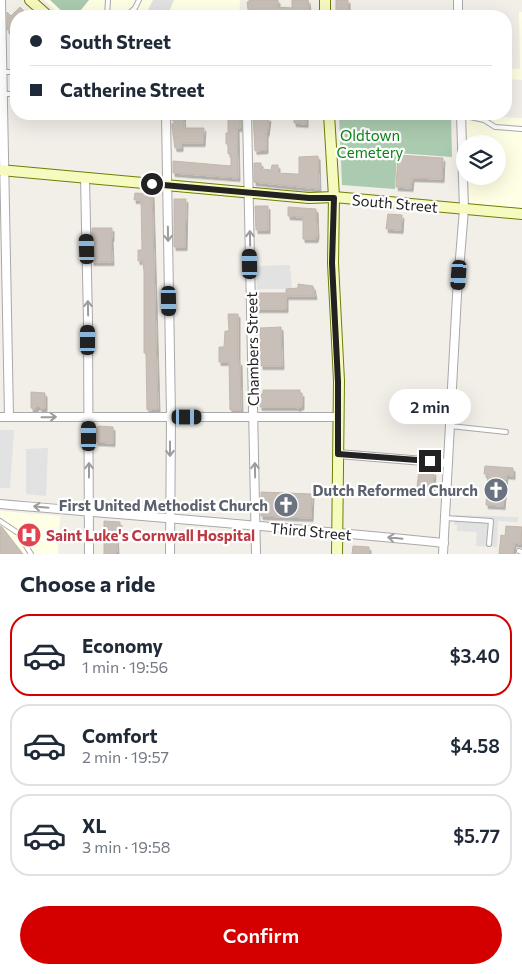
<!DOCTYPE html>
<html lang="en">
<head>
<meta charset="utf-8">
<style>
	body { margin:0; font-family:Commissioner,sans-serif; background:#f6f6f7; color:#1f2937; height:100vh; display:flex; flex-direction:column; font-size:19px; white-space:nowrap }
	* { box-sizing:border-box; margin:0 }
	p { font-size:16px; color:#747a83 }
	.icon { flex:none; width:28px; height:28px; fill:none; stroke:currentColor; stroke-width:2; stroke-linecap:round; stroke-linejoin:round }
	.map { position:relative; height:554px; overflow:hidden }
	.side { display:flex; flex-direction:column; background:#fff; flex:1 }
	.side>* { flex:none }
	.banner { position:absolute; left:10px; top:10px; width:502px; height:110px; border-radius:20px; box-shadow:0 5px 20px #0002; display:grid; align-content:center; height:110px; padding:0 20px; background:#fff }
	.controls { position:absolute; left:456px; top:135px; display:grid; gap:10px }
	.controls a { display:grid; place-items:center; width:50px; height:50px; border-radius:50%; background:#fff; box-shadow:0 5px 20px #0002; font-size:25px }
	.end { position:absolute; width:22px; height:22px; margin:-11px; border:6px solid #222; background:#fff; box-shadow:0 0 0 2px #fff }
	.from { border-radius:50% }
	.bubble { position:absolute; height:35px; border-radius:18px; background:#fff; box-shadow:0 5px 20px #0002; font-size:16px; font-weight:600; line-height:35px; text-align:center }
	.car { position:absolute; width:15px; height:30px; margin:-15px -8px; border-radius:6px; box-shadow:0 0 4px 1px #0007; background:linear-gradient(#222 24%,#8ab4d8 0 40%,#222 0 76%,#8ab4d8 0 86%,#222 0) }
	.banner b { display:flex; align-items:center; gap:18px; height:48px; font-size:19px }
	.banner b+b { border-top:1px solid #e0e1e3 }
	.banner i { width:12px; height:12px; background:#1f2937 }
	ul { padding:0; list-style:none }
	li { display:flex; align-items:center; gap:15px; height:82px; margin:0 10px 8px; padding:0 10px; border:2px solid #e0e1e3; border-radius:20px }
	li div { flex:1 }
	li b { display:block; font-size:19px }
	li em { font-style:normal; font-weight:600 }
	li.on { border-color:#d40000 }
	li>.icon { width:45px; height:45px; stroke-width:1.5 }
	h2 { padding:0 20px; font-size:22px; line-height:60px }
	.action { display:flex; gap:10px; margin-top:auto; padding:10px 20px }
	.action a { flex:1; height:58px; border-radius:30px; background:#d40000; color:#fff; font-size:20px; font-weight:600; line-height:58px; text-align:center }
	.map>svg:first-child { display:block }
	.education { fill:#ffffe5; fill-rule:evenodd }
	.cemetery { fill:#aacbaf }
	.parking { fill:#e2e2e2 }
	.building { fill:#c7bfb8; stroke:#c4b6ab; filter:url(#shadow) }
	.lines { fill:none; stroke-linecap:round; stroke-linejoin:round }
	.lane-casing { stroke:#a9a9a9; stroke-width:6 }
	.street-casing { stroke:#a9a9a9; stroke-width:10 }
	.secondary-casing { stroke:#707d05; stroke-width:12 }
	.lane { stroke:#fff; stroke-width:4 }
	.street { stroke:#fff; stroke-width:8 }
	.secondary { stroke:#f7fabf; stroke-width:10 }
	.oneway { stroke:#9c9c9c }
	.route { stroke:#222; stroke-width:6 }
	.labels { text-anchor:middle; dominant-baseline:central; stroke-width:4.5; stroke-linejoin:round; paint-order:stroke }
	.park-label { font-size:15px; fill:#0c8416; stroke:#fff }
	.street-label { font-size:15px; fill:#222; stroke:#fff }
	.worship-label { font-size:15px; font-weight:bold; fill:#5b616d; stroke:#fff; text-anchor:end }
	.health-label { font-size:15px; font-weight:bold; fill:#be3a42; stroke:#fff; text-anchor:start }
</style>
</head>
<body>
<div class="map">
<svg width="522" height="554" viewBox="0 0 522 554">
	<defs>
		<filter id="shadow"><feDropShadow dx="2" dy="3.5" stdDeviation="0" flood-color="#0004"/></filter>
	</defs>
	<rect width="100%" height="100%" fill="#f2efe9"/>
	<g class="education">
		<polygon points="44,0 240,0 239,16 62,16"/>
		<polygon points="519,12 522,12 522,80 510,79 511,69 520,69"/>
		<path d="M461,115l61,3v96l-58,-5zM465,144h33v32h-33z"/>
		<polygon points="0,511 60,516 58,554 0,554"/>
	</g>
	<g class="cemetery">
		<polygon points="50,0 89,0 76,16 67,16"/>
		<polygon points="339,114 451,114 452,157 397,153 395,189 342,185"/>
	</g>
	<g class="parking">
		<polygon points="153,0 174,0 167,16 145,16"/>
		<polygon points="290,265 292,289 257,289 256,266"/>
		<polygon points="0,430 14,430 10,488 0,488"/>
		<polygon points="48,448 46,496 26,494 26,449"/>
		<polygon points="455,515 518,517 518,522 498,521 497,547 476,546 477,532 457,531 457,525 454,525"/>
	</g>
	<g class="building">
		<polygon points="249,0 278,0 278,7 292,8 292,0 308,0 310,16 249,16 247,2 249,2"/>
		<rect x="336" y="0" width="12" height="16"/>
		<polygon points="20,7 25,12 23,16 16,16 16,30 7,30 7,12 11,16"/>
		<polygon points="173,114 183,114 184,128 204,128 203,143 181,143 181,148 175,148 172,127 172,124 175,122 172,120"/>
		<polygon points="228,114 239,114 240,128 237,128 238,178 173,173 173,161 231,166 231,154 228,154 228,144 226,144 226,133 228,133"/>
		<polygon points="253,114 263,114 263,117 269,118 267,133 266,133 266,150 255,151"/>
		<polygon points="294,114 306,114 306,124 294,123"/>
		<polygon points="398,155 443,158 442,179 412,178 411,188 396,187"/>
		<polygon points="318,156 319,189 254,182 254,163 261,163 261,169 271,170 272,165 278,165 278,173 296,174 299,174 299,157"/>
		<polygon points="135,193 152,194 158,409 147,410 146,353 144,353 144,272 143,261 138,261 138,250 142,250 141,200 134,200"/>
		<polygon points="174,199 186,199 185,247 174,247"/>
		<polygon points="255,206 268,206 268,230 256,230"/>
		<polygon points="288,207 316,209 317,235 316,239 303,239 303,217 288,216"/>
		<polygon points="388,214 402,215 401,230 386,229"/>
		<polygon points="92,228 112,228 112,238 111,238 112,262 92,262"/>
		<polygon points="298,284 313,286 315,296 286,296 286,309 257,309 256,293 286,293 286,289 298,288"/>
		<polygon points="228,314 238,314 238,362 240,362 241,410 230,410 229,362 219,362 219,347 224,347 225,331 229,331"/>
		<polygon points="281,327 282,366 261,366 260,328"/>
		<polygon points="263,390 300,390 300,393 302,393 302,406 298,408 296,407 260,407 260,394 263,394"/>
		<polygon points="31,392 45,393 45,408 41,409 38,406 35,409 31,408"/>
		<polygon points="99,426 113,427 113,443 96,442 97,432 94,429"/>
		<polygon points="485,466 513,468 513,476 506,475 503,506 486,505 488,474 484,474"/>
		<polygon points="419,470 434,472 433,487 417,487"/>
		<polygon points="261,492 312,494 311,518 261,516"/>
		<polygon points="104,521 120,522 120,529 116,529 117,552 115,552 115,554 104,554"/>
		<polygon points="0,526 2,527 23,554 0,554"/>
		<polygon points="506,526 522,527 521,544 514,543 513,554 499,554 501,535 505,536"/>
		<polygon points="353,546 369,547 369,554 352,554"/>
	</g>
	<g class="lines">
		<defs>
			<g id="lane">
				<polyline points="107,16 108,0"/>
				<polyline points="126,16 135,8 139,0"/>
				<polyline points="406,16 411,15 458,15"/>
				<polyline points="2,72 16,72"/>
				<polyline points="2,94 16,94"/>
				<polyline points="461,115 484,120 495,127 522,129"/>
				<polyline points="450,426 506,432"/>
				<polyline points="445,518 491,521 489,544"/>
				<polyline points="0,521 18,533 31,554"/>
				<polyline points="519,551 522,552"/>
			</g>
			<g id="street">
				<polyline points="1,0 9,417"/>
				<polyline points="458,0 458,16"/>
				<polyline points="166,114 171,417 170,554"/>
				<polyline points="247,114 256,554"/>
				<polyline points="85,177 88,321 89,554"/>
				<polyline points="0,417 338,417"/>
				<polyline points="338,454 448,463"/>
				<path d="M0,504c148,13 296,24 444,39"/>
				<polyline points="443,554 457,295 464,209 461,114"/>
			</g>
			<g id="secondary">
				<polyline points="30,0 48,16"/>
				<polyline points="325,0 325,16"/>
				<polyline points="329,114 334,197 333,263 339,381 337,554"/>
				<polyline points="0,170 309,198 334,197 522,214"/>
			</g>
		</defs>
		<use href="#lane" class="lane-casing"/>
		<use href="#street" class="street-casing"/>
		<use href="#secondary" class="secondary-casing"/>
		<use href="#lane" class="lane"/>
		<use href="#street" class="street"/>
		<use href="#secondary" class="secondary"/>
	</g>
	<defs><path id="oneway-shaft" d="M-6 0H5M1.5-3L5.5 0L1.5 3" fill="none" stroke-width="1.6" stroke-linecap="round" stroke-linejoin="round" transform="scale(1.25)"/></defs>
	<g class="oneway">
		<use href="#oneway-shaft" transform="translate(168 234) rotate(89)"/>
		<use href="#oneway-shaft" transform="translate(250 238) rotate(-91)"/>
		<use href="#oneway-shaft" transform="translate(88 308) rotate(-91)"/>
		<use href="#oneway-shaft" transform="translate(49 417) rotate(-1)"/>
		<use href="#oneway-shaft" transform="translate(170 449) rotate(90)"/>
		<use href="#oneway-shaft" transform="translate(89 470) rotate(-90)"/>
		<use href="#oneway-shaft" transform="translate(255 470) rotate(-91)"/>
		<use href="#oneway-shaft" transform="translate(41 507) rotate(-175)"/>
		<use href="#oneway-shaft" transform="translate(395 538) rotate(-174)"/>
	</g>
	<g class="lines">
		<polyline class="route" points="152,184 309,198 334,198 332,263 338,382 338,454 430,461"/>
	</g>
	<defs>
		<symbol id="church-disc" viewBox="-11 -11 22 22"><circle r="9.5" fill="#6b7280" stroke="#fff"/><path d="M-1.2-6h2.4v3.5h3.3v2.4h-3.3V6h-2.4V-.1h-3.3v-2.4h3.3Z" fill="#fff"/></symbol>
		<symbol id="hospital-disc" viewBox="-11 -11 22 22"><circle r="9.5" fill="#e0444e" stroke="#fff"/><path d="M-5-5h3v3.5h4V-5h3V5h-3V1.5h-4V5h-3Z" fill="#fff"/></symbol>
	</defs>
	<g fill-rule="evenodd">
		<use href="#church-disc" x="482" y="476" width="28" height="28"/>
		<use href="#church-disc" x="272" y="491" width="28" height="28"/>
		<use href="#hospital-disc" x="15" y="521" width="28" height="28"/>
	</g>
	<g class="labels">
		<g class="park-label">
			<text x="370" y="135">Oldtown<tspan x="370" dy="17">Cemetery</tspan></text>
		</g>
		<g class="street-label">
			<text transform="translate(395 203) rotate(5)">South Street</text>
			<text transform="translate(252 349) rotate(-91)">Chambers Street</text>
			<text transform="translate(311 531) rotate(5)">Third Street</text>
		</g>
		<g class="worship-label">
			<text x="478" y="490">Dutch Reformed Church</text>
			<text x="268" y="505">First United Methodist Church</text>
		</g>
		<g class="health-label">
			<text x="46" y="535">Saint Luke's Cornwall Hospital</text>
		</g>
	</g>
</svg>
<div class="controls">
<a><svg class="icon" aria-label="layers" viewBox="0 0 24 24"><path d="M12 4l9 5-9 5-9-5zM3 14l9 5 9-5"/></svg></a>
</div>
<i class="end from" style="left:152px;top:184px"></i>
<i class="end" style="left:430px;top:461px"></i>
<div class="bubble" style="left:389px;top:389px;width:82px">2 min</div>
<i class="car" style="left:87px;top:249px;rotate:358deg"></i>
<i class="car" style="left:250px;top:264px;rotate:359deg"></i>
<i class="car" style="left:459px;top:275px;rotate:184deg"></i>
<i class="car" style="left:169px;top:301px;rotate:179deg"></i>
<i class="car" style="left:88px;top:340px;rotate:0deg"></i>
<i class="car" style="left:187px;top:417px;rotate:90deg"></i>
<i class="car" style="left:89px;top:436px;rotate:0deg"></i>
<div class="banner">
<b><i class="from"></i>South Street</b>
<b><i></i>Catherine Street</b>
</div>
</div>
<section class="side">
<h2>Choose a ride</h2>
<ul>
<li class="on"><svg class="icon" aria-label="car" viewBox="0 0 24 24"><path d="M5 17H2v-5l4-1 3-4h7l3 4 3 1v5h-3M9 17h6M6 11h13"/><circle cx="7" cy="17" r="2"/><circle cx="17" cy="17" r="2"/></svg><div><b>Economy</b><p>1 min · 19:56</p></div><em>$3.40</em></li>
<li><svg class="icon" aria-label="car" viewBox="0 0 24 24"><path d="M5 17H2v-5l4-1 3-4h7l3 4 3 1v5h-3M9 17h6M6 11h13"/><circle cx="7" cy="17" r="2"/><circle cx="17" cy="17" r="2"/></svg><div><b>Comfort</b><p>2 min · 19:57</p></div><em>$4.58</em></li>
<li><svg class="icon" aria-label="car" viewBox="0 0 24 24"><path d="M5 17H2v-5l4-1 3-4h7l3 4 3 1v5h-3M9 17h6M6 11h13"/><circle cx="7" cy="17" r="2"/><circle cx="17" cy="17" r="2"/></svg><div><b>XL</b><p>3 min · 19:58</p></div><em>$5.77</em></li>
</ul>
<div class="action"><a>Confirm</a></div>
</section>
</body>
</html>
